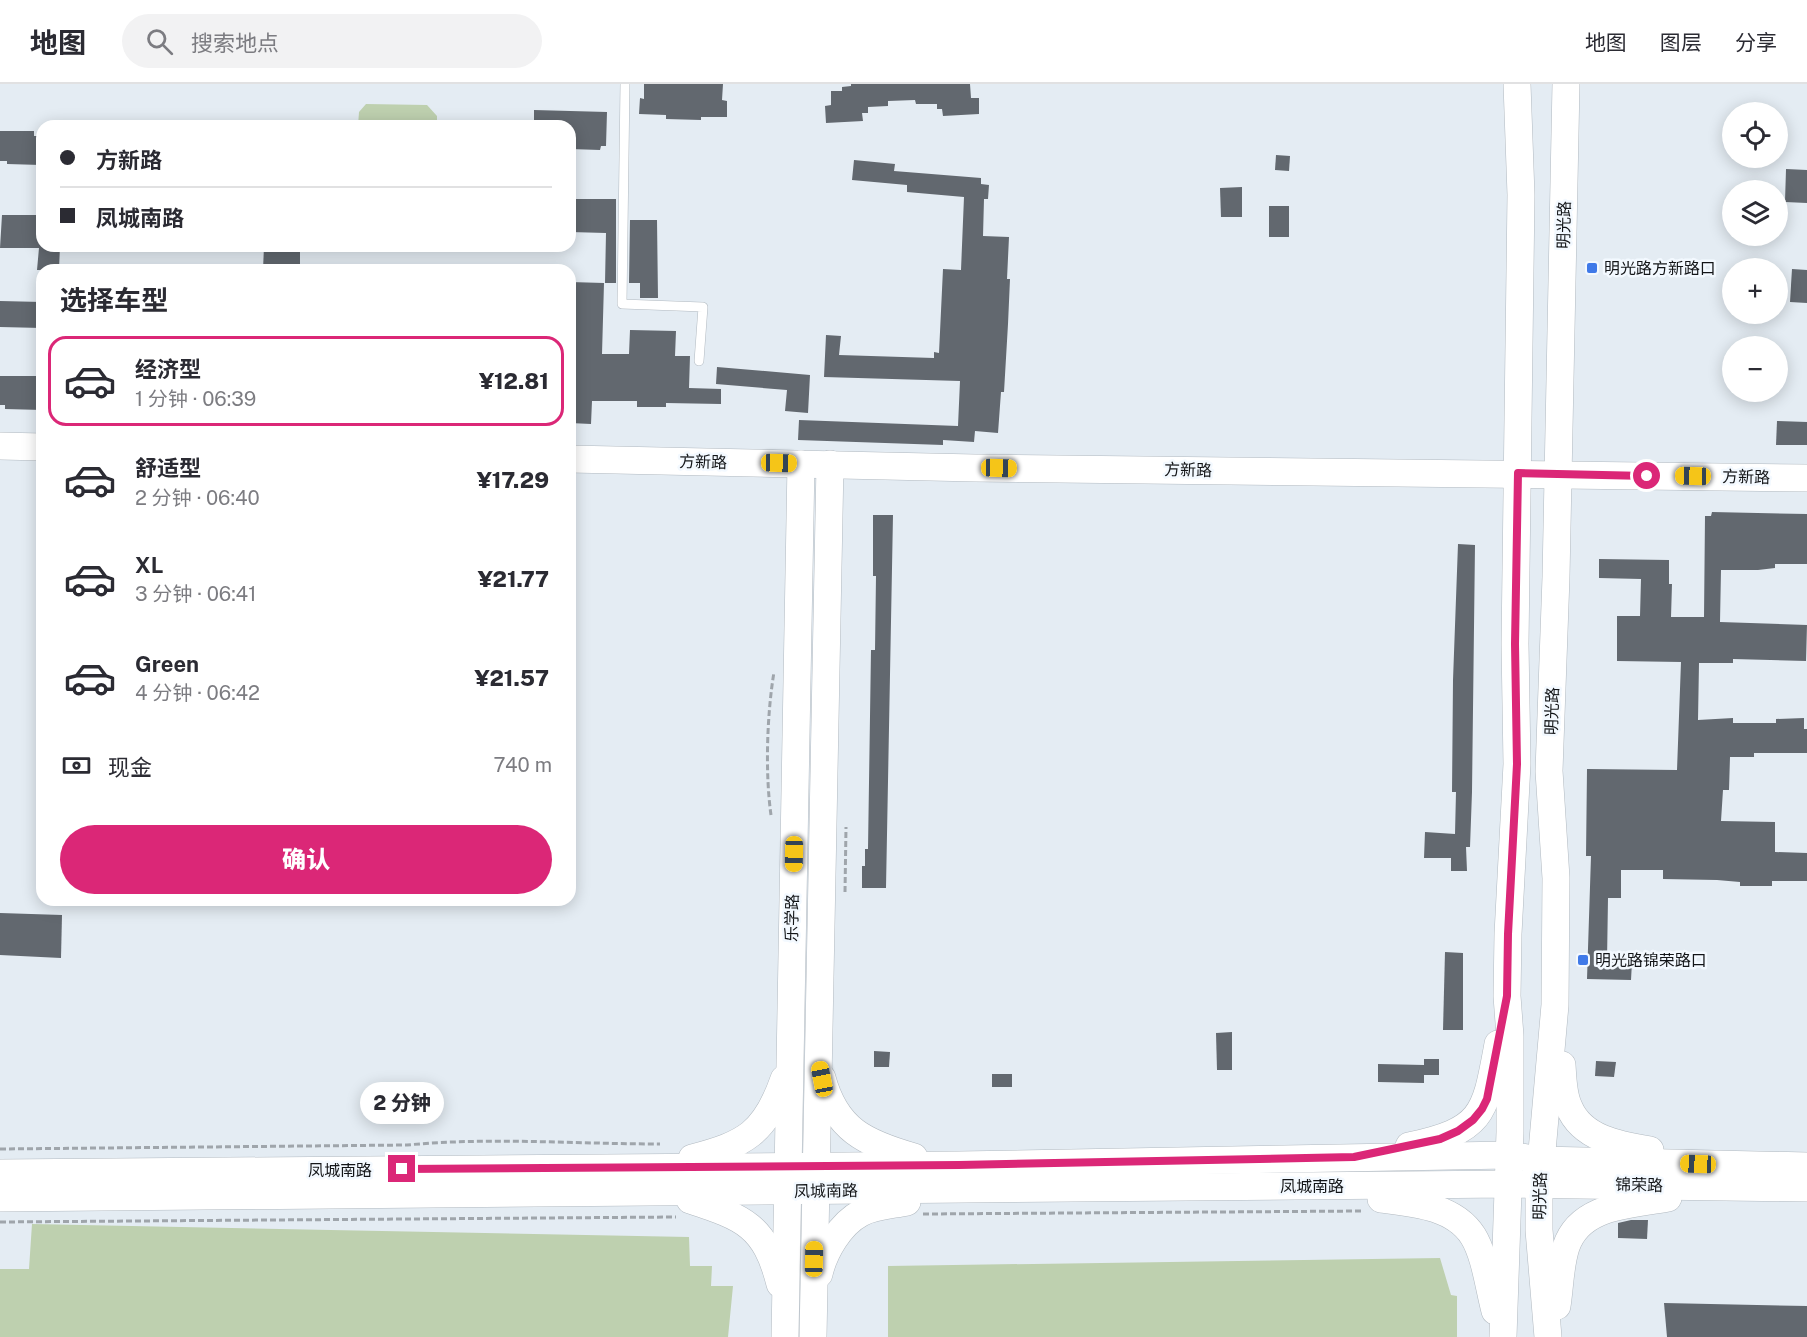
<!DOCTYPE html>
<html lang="zh">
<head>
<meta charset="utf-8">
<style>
	body { margin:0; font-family:"Public Sans","Noto Sans SC",sans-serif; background:#f2f2f3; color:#2b2b33; height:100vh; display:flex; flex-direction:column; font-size:22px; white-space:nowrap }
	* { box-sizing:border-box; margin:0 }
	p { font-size:20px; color:#7c7c81 }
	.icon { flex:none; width:33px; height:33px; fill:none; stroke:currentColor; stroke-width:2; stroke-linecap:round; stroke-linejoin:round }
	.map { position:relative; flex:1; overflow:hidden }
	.panel { position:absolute; left:36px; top:180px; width:540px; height:642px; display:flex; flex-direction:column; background:#fff; border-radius:18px; box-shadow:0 3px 15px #0003 }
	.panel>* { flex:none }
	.hud { position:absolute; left:36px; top:36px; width:540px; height:132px; border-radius:18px; box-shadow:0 3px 15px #0003; display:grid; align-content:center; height:132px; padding:0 24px; background:#fff }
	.buttons { position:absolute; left:1722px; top:18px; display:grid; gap:12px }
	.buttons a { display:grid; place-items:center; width:66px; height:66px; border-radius:50%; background:#fff; box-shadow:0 3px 15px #0003; font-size:30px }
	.end { position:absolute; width:27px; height:27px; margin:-14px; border:8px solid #db2777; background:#fff; box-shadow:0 0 0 3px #fff }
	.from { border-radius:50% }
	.bubble { position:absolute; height:42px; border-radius:21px; background:#fff; box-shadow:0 3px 15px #0003; font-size:20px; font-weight:800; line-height:42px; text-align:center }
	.car { position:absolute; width:18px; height:36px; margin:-18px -9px; border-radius:8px; box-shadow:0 0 4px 2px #0007; background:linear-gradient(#f5c518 24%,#345 0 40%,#f5c518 0 76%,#345 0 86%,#f5c518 0) }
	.hud b { display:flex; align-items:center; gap:21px; height:57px; font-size:22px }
	.hud b+b { border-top:2px solid #e1e1e2 }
	.hud i { width:15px; height:15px; background:#2b2b33 }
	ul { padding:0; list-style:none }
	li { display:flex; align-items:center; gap:18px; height:90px; margin:0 12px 9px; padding:0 12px; border:3px solid transparent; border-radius:18px }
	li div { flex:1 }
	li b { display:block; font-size:22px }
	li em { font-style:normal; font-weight:800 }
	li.current { border-color:#db2777 }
	li>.icon { width:54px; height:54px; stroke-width:1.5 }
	h2 { padding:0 24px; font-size:27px; line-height:72px }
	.pay { display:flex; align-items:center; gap:15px; height:66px; padding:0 24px; font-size:22px }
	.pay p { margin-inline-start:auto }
	.button { display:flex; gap:12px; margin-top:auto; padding:12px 24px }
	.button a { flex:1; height:69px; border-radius:36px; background:#db2777; color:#fff; font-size:24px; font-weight:800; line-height:69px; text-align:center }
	header { display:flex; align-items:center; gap:36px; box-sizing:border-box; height:84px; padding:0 30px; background:#fff; border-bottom:2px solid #e1e1e2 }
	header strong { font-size:28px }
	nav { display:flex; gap:33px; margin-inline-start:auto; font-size:21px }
	.search { width:420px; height:54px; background:#f2f2f3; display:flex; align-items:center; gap:15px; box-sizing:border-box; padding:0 21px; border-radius:33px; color:#7c7c81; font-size:22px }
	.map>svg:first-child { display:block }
	.green { fill:#bed0af }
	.building { fill:#62686f }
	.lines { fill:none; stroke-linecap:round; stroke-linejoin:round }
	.lane-casing { stroke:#b1b9c0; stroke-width:10 }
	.secondary-casing { stroke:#b1b9c0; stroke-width:28 }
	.path { stroke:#9fa5ab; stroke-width:3; stroke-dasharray:6 3; stroke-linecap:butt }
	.lane { stroke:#fff; stroke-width:9 }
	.secondary { stroke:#fff; stroke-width:27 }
	.route { stroke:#db2777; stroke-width:8 }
	.poi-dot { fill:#3f79e8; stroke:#f3f9ff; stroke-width:2 }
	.labels { text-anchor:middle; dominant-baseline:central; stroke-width:5; stroke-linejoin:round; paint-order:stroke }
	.street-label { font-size:16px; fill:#131518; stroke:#f3f9ff }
	.poi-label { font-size:16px; fill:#131518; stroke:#f3f9ff; text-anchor:start }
</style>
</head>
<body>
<header>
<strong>地图</strong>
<div class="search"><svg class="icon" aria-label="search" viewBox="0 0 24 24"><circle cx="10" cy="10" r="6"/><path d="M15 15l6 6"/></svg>搜索地点</div>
<nav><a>地图</a><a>图层</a><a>分享</a></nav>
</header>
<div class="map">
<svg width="1807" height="1253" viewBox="0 0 1807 1253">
	<rect width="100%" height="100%" fill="#e4ecf3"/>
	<g class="green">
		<polygon points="366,20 427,21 437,32 437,42 358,42 359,28"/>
		<polygon points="32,1140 689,1153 690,1182 712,1182 711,1202 733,1202 728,1253 0,1253 0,1185 29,1185"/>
		<polygon points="1440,1174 1451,1211 1457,1212 1457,1253 888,1253 888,1182"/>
	</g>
	<g class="building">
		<polygon points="644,0 723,0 722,16 727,17 727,33 701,33 701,36 666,35 666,31 639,30 640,14 644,15"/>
		<polygon points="851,0 970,0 971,14 979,14 979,30 943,32 942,25 937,25 937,20 916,20 915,16 888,17 888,22 868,23 868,29 862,29 863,37 826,39 825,22 831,21 831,7 842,7 842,3 851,2"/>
		<polygon points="534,26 607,28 606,62 601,62 600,66 570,65 570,42 534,42"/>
		<polygon points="0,47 34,47 34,52 42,52 41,81 7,80 7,77 0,77"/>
		<polygon points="1276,71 1290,72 1289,87 1275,86"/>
		<polygon points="854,76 895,80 894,87 981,94 981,100 989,101 988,115 984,115 983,152 1009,153 1007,195 1010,195 1008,240 1004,308 1001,308 998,349 975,347 974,358 943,356 943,361 798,356 799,336 958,342 960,297 824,293 826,251 841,252 839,271 934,274 934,268 939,269 943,185 961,186 964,113 907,108 907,101 852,96"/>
		<polygon points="1786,85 1807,86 1807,119 1785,118"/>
		<polygon points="1242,103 1242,133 1221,133 1220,104"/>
		<polygon points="570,115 616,115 616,199 605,199 606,149 570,148"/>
		<rect x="1269" y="122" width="20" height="31"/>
		<polygon points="2,131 42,131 42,162 60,162 59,186 37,186 39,164 0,164"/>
		<polygon points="630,136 657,136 658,214 640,214 640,199 629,199"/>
		<polygon points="264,162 300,162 300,186 263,186"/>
		<polygon points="1792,185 1807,186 1807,219 1790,218"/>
		<polygon points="570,198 604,199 602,270 629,270 630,246 676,247 675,272 690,272 689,304 721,305 721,320 666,319 666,323 637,323 637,317 592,317 591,340 570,339"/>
		<polygon points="0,217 42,218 42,244 0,243"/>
		<polygon points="717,283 810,291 808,329 785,327 787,306 716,300"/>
		<polygon points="0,292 42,292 42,326 5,325 5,321 0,321"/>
		<polygon points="1777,337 1807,338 1807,361 1776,361"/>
		<polygon points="1712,428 1807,430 1807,480 1775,480 1775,484 1758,486 1721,486 1720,538 1807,541 1806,577 1733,575 1733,579 1699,579 1698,636 1733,634 1733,639 1776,639 1776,635 1804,634 1804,645 1807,645 1807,669 1754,669 1754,673 1730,673 1729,706 1723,706 1721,737 1775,738 1775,768 1807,769 1807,797 1772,797 1772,802 1740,802 1740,798 1717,796 1663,795 1663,786 1621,786 1621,814 1608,814 1607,877 1632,878 1631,896 1587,895 1591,772 1586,772 1587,685 1677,686 1681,578 1617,577 1617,532 1640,532 1641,495 1599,494 1599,475 1669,476 1669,500 1672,500 1671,533 1704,533 1705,432 1711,432"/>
		<polygon points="873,431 893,431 886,804 862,804 862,782 865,782 865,765 868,765 871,566 875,566 876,492 873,492"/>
		<polygon points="1458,460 1475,461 1472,708 1470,763 1466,763 1467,787 1451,787 1451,774 1424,774 1425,748 1455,750 1456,708 1452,708 1453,596"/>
		<polygon points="0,829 62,831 61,874 0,871"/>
		<polygon points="1445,868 1463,869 1463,946 1443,946"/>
		<polygon points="1232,948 1232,986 1217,986 1216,949"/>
		<polygon points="874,967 890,968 889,983 874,983"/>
		<polygon points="1424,975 1439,975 1439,991 1424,991 1424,999 1378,998 1378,980 1424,981"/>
		<polygon points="1596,977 1616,978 1614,993 1595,992"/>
		<rect x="992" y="990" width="20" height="13"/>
		<polygon points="1631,1136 1648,1136 1647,1155 1618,1154 1618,1139"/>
		<polygon points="1664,1219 1807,1222 1807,1253 1667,1253"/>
	</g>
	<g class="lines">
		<defs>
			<polyline id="lane" points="625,0 622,220 703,223 699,277"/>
			<g id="secondary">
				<polyline points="0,362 42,363"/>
				<polyline points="570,375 975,384 1807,394"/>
				<path d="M1562,981c1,14 1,30 7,42 13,32 51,38 81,43"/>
				<path d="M822,994c14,52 43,65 92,79"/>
				<path d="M1409,1062c75,-16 76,-32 89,-102"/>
				<path d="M692,1074c53,-14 73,-24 92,-79"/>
				<polyline points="0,1089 959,1081 1508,1071 1540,1076 1807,1082"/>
				<polyline points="0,1114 1508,1100 1807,1104"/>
				<path d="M1381,1115c32,4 73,7 92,37 12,19 16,53 22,75"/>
				<path d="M690,1116c54,18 75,25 90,84"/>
				<path d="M819,1190c5,-22 21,-50 42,-61 13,-7 32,-8 46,-11"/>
				<path d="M1557,1222c3,-19 3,-41 9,-59 14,-43 66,-42 102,-49"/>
				<polyline points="785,1253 801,380"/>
				<polyline points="813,1253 830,380"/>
				<polyline points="1503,1253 1510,1048 1510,952 1507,912 1508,850 1517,680 1515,560 1521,111 1517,0"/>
				<polyline points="1548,1253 1539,1146 1539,1101 1555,921 1556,794 1549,687 1556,493 1566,0"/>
			</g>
		</defs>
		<use href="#lane" class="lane-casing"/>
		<use href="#secondary" class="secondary-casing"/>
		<g class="path">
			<path d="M771,731c-6,-42 -4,-101 3,-143"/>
			<polyline points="845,808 846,743"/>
			<path d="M0,1065l407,-4c84,-8 168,-1 253,-1"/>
			<polyline points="923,1130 1364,1127"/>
			<polyline points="0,1138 676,1133"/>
		</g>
		<use href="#lane" class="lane"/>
		<use href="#secondary" class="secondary"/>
	</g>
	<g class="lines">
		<polyline class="route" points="402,1085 959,1081 1354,1073 1440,1055 1458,1047 1473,1036 1482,1025 1487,1015 1507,912 1508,850 1517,680 1515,560 1518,389 1647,392"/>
	</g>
	<g class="poi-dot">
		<rect x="1586" y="178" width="12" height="12" rx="3"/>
		<rect x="1577" y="870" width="12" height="12" rx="3"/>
	</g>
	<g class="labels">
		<g class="street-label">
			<text transform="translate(1564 141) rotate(-89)">明光路</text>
			<text transform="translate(703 378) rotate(1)">方新路</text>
			<text transform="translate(1188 386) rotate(1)">方新路</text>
			<text transform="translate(1746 393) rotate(1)">方新路</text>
			<text transform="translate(1552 627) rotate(-88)">明光路</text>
			<text transform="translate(792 834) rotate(-89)">乐学路</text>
			<text x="340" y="1086">凤城南路</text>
			<text transform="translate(1639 1101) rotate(1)">锦荣路</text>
			<text x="1312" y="1102">凤城南路</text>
			<text transform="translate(826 1107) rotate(-1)">凤城南路</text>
			<text transform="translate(1540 1112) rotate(-89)">明光路</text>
		</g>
		<g class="poi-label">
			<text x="1604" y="184">明光路方新路口</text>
			<text x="1595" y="876">明光路锦荣路口</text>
		</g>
	</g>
</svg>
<div class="buttons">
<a><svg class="icon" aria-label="locate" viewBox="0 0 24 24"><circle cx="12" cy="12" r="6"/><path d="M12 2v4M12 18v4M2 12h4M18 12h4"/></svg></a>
<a><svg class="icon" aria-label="layers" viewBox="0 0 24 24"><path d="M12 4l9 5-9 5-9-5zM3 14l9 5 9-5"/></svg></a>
<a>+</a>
<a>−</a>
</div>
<i class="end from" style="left:1647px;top:392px"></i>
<i class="end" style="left:402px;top:1085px"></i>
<div class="bubble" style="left:360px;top:998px;width:84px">2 分钟</div>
<i class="car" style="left:779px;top:379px;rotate:91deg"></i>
<i class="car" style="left:999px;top:384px;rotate:91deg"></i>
<i class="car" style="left:1693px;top:392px;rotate:271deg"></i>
<i class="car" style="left:794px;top:770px;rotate:181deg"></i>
<i class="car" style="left:822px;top:995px;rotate:349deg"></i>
<i class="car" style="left:1698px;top:1080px;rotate:272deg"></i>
<i class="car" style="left:814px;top:1175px;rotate:1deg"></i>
<div class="hud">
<b><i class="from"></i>方新路</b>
<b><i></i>凤城南路</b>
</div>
<section class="panel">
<h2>选择车型</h2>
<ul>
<li class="current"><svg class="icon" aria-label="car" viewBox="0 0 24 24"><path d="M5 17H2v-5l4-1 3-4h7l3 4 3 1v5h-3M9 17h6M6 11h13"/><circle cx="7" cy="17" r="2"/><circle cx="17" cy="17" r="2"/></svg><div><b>经济型</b><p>1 分钟 · 06:39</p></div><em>¥12.81</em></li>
<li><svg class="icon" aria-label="car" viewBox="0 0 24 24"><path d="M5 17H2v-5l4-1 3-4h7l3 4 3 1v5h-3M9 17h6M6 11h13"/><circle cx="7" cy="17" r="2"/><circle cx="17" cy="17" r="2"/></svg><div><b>舒适型</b><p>2 分钟 · 06:40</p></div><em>¥17.29</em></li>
<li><svg class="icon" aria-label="car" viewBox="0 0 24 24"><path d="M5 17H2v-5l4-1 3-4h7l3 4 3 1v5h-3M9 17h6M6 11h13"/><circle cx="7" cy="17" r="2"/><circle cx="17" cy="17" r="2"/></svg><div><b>XL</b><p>3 分钟 · 06:41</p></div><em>¥21.77</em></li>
<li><svg class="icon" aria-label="car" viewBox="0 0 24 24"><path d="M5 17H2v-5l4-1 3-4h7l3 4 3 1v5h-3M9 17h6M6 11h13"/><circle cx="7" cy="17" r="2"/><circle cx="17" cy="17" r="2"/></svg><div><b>Green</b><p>4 分钟 · 06:42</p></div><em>¥21.57</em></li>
</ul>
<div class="pay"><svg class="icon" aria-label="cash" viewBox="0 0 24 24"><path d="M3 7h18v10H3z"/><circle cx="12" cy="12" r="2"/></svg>现金<p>740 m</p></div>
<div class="button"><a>确认</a></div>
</section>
</div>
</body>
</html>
